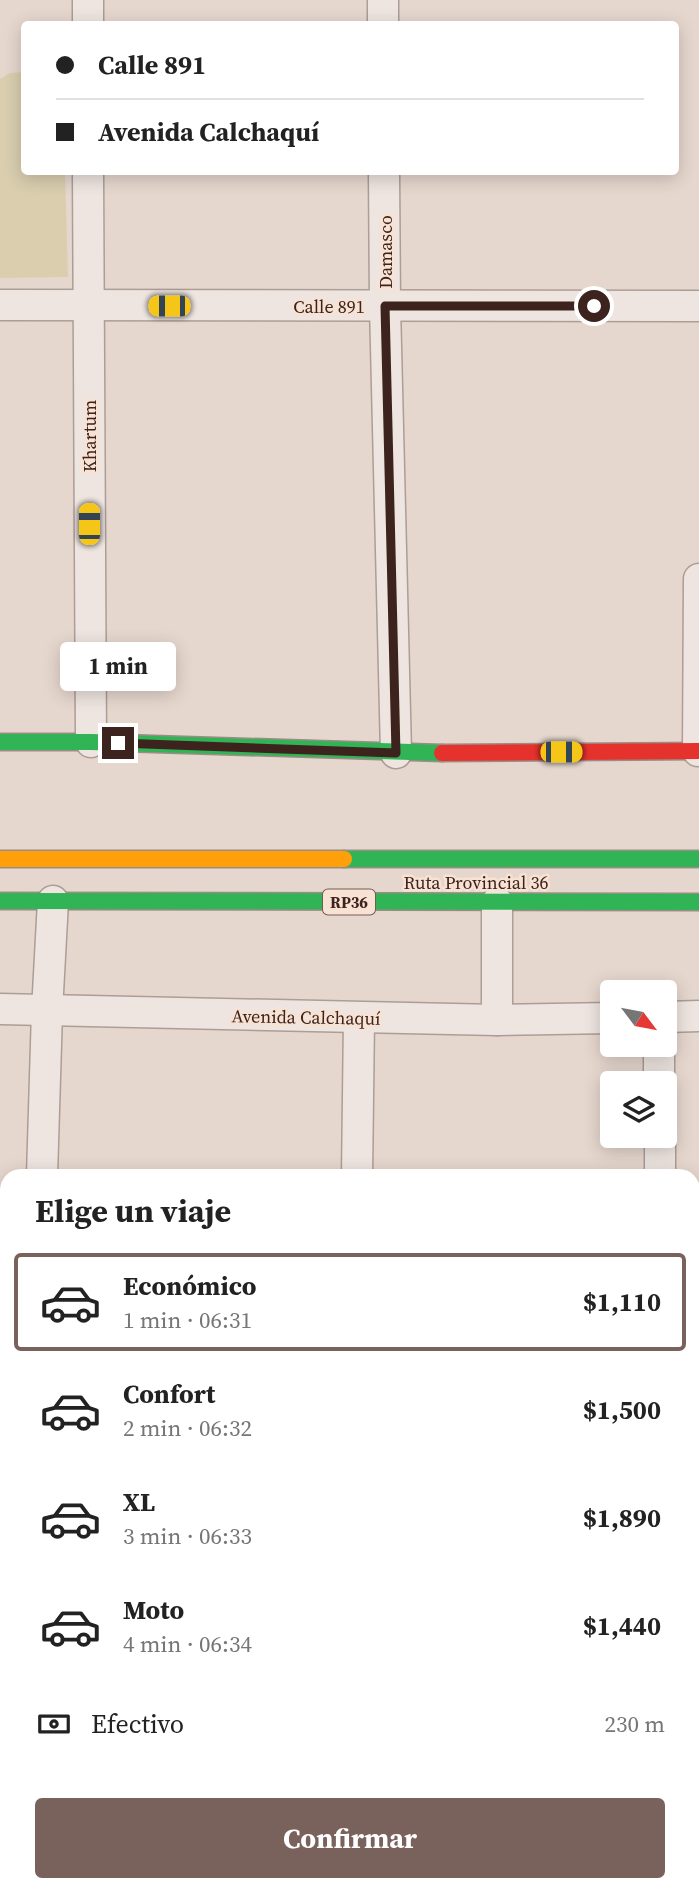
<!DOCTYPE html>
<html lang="es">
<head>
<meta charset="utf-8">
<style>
	body { margin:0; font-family:"Source Serif 4",serif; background:#f6f6f6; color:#222; height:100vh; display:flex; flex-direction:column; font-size:26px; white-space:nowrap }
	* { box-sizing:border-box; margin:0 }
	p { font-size:23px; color:#767676 }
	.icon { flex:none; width:38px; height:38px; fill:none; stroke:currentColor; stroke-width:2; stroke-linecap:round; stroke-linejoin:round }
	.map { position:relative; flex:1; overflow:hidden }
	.panel { position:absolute; left:0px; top:1169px; width:700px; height:723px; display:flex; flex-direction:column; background:#fff; border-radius:21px 21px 0 0; box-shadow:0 4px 18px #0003 }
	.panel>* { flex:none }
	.guide { position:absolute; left:21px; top:21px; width:658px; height:154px; border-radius:7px; box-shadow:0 4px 18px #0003; display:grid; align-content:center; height:154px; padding:0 35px; background:#fff }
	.needle { width:46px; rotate:122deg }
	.tools { position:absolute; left:600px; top:980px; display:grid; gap:14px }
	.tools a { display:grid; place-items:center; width:77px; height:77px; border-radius:7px; background:#fff; box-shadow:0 4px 18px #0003; font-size:35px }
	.end { position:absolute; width:32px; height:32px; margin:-16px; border:9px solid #3c231d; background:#fff; box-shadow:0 0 0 4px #fff }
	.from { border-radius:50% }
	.bubble { position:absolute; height:49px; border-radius:7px; background:#fff; box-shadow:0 4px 18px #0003; font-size:23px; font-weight:700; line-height:49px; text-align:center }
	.car { position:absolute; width:21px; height:42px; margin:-21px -10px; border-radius:9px; box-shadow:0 0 5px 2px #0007; background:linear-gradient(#f5c518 24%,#345 0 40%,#f5c518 0 76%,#345 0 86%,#f5c518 0) }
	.guide b { display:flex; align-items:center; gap:24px; height:66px; font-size:26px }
	.guide b+b { border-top:2px solid #e0e0e0 }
	.guide i { width:18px; height:18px; background:#222 }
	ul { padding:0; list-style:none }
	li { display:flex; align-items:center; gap:21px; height:98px; margin:0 14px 10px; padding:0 21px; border:4px solid transparent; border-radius:7px }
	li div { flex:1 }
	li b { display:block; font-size:26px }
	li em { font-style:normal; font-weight:700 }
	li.active { border-color:#78625b }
	li>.icon { width:63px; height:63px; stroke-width:1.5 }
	h2 { padding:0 35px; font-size:32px; line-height:84px }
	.pay { display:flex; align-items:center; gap:18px; height:77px; padding:0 35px; font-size:26px }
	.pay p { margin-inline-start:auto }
	.cta { display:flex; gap:14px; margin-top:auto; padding:14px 35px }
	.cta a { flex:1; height:80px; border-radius:7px; background:#78625b; color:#fff; font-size:28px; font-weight:700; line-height:80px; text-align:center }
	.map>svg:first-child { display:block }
	.green { fill:#daceaf }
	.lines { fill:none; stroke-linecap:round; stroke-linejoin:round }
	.street-casing { stroke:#ac9d96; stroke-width:33 }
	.fast-casing { stroke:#9b8d86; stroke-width:19 }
	.slow-casing { stroke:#9b8d86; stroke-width:19 }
	.jam-casing { stroke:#9b8d86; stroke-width:19 }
	.street { stroke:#eee5e0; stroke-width:30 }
	.fast { stroke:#30b455; stroke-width:16 }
	.slow { stroke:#ff9f0a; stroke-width:16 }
	.jam { stroke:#e5322d; stroke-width:16 }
	.route { stroke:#3c231d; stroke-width:9 }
	.labels { text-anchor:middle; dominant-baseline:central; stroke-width:5; stroke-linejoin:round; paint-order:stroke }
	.shield { fill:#f8e2d3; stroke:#745c54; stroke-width:2 }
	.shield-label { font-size:16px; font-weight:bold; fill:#3c231d }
	.street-label { font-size:18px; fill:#3c231d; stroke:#f8e2d3 }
</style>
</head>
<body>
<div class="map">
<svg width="699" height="1891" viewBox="0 0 699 1891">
	<rect width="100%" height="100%" fill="#e6d7ce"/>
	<polygon class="green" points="24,72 24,172 65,172 68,277 0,278 0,79 10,73"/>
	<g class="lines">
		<defs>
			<g id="street">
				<polyline points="383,0 383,24"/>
				<polyline points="88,24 88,0"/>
				<polyline points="88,172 91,742"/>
				<polyline points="384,172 385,306 396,753"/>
				<polyline points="0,305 699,306"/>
				<polyline points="698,751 699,579"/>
				<polyline points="497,902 497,1020"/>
				<polyline points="0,1009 497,1020 612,1018"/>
				<polyline points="665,1017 699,1016"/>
				<polyline points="659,1045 659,1083"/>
				<polyline points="660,1136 660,1176"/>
				<polyline points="42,1176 47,1011 53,901"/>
				<polyline points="357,1176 359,1018"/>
				<polyline points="0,1337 7,1335"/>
				<polyline points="361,1885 363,1891"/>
				<polyline points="666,1891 680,1885"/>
			</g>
			<g id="fast">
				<polyline points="0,742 91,742 442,753"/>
				<polyline points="344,859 699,859"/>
				<polyline points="0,901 699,902"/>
				<polyline points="693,1350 699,1347"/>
				<polyline points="693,1391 699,1388"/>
			</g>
			<g id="slow">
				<polyline points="0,859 344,859"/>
				<polyline points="0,1723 7,1719"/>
			</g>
			<g id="jam">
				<polyline points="442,753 699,751"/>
				<polyline points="0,1765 7,1761"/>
			</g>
		</defs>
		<use href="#street" class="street-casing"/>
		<use href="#fast" class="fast-casing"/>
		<use href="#slow" class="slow-casing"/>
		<use href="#jam" class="jam-casing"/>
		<use href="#street" class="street"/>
		<use href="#fast" class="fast"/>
		<use href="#slow" class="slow"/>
		<use href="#jam" class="jam"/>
	</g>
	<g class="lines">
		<polyline class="route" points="118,743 396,753 385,306 594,306"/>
	</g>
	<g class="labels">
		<rect class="shield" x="323" y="889.5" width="52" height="25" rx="5"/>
		<g class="shield-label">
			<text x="349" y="902">RP36</text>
		</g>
		<g class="street-label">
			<text transform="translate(385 252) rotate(-90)">Damasco</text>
			<text x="329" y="306">Calle 891</text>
			<text transform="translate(89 436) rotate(-90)">Khartum</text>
			<text x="476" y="882">Ruta Provincial 36</text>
			<text transform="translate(306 1017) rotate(1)">Avenida Calchaquí</text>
		</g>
	</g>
</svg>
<div class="tools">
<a><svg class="needle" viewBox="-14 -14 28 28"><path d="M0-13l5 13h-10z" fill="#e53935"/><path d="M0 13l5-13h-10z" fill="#767676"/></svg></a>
<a><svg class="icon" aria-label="layers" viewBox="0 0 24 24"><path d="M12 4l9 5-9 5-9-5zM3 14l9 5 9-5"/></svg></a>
</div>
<i class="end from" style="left:594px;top:306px"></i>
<i class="end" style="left:118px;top:743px"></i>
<div class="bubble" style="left:60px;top:642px;width:116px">1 min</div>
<i class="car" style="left:169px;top:306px;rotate:270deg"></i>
<i class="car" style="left:89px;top:524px;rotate:0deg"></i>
<i class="car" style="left:561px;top:752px;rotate:90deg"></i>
<div class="guide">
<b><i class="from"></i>Calle 891</b>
<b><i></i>Avenida Calchaquí</b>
</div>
<section class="panel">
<h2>Elige un viaje</h2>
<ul>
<li class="active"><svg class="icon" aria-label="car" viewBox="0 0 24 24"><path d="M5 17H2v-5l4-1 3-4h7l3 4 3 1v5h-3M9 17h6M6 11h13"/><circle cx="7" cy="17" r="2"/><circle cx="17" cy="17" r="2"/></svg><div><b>Económico</b><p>1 min · 06:31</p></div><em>$1,110</em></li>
<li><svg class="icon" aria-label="car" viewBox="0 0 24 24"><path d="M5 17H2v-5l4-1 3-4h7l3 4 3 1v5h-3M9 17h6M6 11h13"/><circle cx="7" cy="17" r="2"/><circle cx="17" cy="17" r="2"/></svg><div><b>Confort</b><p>2 min · 06:32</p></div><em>$1,500</em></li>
<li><svg class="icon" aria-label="car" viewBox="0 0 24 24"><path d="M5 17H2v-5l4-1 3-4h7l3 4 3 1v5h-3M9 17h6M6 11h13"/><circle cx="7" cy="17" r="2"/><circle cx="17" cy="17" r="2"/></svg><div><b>XL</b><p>3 min · 06:33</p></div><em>$1,890</em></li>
<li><svg class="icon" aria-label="car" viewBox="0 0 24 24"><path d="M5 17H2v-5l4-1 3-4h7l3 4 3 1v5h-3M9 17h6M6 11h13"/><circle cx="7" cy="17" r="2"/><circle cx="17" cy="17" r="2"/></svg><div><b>Moto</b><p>4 min · 06:34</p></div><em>$1,440</em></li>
</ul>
<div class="pay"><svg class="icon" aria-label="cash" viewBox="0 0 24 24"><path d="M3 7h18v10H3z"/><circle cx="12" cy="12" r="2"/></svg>Efectivo<p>230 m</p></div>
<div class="cta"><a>Confirmar</a></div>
</section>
</div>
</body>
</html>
